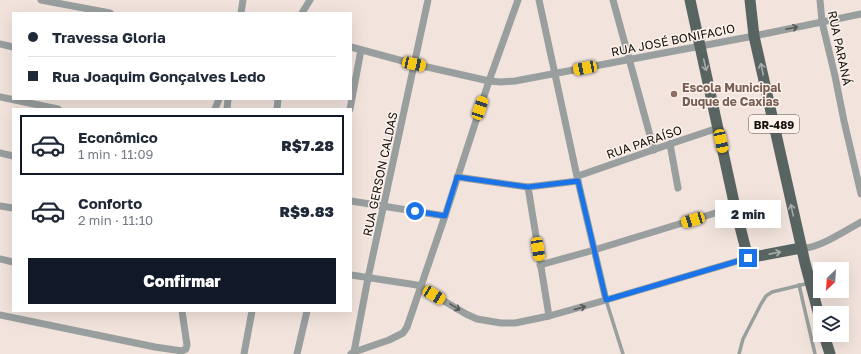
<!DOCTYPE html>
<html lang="pt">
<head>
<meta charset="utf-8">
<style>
	body { margin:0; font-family:"Golos Text",sans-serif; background:#f2f2f3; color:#1f2937; height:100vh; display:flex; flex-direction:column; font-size:15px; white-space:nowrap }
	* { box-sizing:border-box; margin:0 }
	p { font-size:13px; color:#747a83 }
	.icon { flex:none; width:22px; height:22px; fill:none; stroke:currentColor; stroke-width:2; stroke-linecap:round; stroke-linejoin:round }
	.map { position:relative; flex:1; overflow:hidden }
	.sheet { position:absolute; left:12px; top:108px; width:340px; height:204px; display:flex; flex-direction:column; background:#fff; border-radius:0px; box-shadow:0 4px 16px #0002 }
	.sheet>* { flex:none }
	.hud { position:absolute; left:12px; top:12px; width:340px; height:88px; border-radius:0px; box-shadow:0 4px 16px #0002; display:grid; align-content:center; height:88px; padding:0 16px; background:#fff }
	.needle { width:26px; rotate:205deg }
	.fabs { position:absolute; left:813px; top:262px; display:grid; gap:8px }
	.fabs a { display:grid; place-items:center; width:36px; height:36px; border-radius:0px; background:#fff; box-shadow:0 4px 16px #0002; font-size:20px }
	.end { position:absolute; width:18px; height:18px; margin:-9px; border:5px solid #1a73e8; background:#fff; box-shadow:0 0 0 2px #fff }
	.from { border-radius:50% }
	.bubble { position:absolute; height:28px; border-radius:0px; background:#fff; box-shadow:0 4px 16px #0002; font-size:13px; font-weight:800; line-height:28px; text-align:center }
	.car { position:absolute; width:12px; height:24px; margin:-12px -6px; border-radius:5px; box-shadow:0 0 3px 1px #0007; background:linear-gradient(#f5c518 24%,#345 0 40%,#f5c518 0 76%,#345 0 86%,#f5c518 0) }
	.hud b { display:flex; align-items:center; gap:14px; height:38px; font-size:15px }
	.hud b+b { border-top:1px solid #e0e1e3 }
	.hud i { width:10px; height:10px; background:#1f2937 }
	ul { padding:7px 0 0; list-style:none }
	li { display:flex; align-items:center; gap:12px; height:60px; margin:0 8px 6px; padding:0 8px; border:2px solid transparent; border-radius:0px }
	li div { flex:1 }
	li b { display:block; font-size:15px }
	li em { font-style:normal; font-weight:800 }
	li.active { border-color:#111827 }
	li>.icon { width:36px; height:36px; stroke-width:1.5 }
	.primary-button { display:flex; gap:8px; margin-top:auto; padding:8px 16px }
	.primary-button a { flex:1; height:46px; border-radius:0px; background:#111827; color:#fff; font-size:16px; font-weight:800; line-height:46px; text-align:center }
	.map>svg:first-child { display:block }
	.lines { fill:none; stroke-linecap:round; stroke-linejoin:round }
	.lane { stroke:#989f9e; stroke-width:3.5 }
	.street { stroke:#989f9e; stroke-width:7 }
	.primary { stroke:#586461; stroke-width:11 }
	.oneway { stroke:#575856 }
	.oneway2 { stroke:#aaaba6 }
	.route { stroke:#1a73e8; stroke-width:5 }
	.education-dot { fill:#8d6e63; stroke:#fdf2ec; stroke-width:1.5 }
	.labels { text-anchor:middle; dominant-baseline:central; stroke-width:3; stroke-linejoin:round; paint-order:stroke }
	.shield { fill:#fdf2ec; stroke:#5b5551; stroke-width:1 }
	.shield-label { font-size:11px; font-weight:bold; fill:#16120f }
	.street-label { font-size:12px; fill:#16120f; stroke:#fdf2ec }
	.education-label { font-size:12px; font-weight:bold; fill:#785e54; stroke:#fdf2ec; text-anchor:start }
</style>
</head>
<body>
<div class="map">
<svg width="861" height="354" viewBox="0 0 861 354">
	<rect width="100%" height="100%" fill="#f2e4dd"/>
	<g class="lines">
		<g class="lane">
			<polyline points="799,285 815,354"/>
			<polyline points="606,300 623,354"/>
			<polyline points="739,354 743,339 761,304 766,296 772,292 809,283"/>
		</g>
		<g class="street">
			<polyline points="41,0 110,13"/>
			<polyline points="539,0 578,181 606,300"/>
			<polyline points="613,0 654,150"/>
			<polyline points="820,0 822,22 835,76 844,121 861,194"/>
			<polyline points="241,13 243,0"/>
			<polyline points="302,13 310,0"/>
			<polyline points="0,44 13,47"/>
			<polyline points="351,47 414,64 489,81 501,82 515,81 754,36 861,14"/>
			<polyline points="0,97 58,109"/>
			<polyline points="215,109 219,99"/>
			<polyline points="227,109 228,99"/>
			<polyline points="277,109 278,99"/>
			<polyline points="350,109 361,50"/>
			<polyline points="670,144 678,188"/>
			<polyline points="0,153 13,156"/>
			<polyline points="578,176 670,144 718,128"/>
			<polyline points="457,177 528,187 578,181"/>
			<polyline points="528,187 549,316"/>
			<polyline points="351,201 445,216"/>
			<polyline points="0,206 13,208"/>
			<path d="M801,248c16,2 45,-18 60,-26"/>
			<polyline points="0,259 13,262"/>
			<polyline points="540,265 594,250 735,207"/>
			<polyline points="351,275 417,285 466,314 477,319 501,323 515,323 549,316 606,300 748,258"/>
			<polyline points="0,315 155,347 182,351 186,349 187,345 182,311"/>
			<polyline points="354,352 368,278 428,0"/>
			<polyline points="244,354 252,311"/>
			<polyline points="297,354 307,311"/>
			<polyline points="351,354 354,352 389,340 403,333 407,327 445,216 489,81 518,0"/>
		</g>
		<g class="primary">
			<polyline points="690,0 735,207 748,258 801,248"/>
			<polyline points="750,0 754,36 805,263 820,319"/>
			<polyline points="824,335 830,354"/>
		</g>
	</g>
	<defs><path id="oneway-shaft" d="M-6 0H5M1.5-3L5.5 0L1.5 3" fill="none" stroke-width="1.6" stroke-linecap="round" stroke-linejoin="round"/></defs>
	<g class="oneway">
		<use href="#oneway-shaft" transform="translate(792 28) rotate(-12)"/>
		<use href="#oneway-shaft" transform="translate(455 307) rotate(31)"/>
		<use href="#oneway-shaft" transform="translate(580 308) rotate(-15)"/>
	</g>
	<g class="oneway2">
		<use href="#oneway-shaft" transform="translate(705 65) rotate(78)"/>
		<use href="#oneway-shaft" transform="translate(762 69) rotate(-102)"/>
		<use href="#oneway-shaft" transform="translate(792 210) rotate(-102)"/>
		<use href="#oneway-shaft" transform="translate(775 253) rotate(-11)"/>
	</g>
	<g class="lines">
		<polyline class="route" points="415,211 445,216 457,177 528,187 578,181 606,300 748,258"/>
	</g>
	<circle class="education-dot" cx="674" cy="94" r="4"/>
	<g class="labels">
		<rect class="shield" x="749" y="115" width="50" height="18" rx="3"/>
		<g class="shield-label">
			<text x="774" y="124">BR-489</text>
		</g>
		<g class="street-label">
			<text transform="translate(673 40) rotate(-11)">RUA JOSÉ BONIFACIO</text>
			<text transform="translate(840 48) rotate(78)">RUA PARANÁ</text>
			<text transform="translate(644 142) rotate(-19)">RUA PARAÍSO</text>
			<text transform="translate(380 174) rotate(-78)">RUA GERSON CALDAS</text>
		</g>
		<g class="education-label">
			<text x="682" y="87">Escola Municipal<tspan x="682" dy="14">Duque de Caxias</tspan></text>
		</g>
	</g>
</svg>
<div class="fabs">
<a><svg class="needle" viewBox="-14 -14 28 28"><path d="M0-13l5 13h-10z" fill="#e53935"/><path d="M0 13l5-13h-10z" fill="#747a83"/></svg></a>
<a><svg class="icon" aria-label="layers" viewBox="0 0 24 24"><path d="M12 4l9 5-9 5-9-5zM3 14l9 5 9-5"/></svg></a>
</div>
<i class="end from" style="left:415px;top:211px"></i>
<i class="end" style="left:748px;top:258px"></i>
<div class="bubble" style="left:715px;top:200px;width:66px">2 min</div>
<i class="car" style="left:414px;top:64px;rotate:102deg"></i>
<i class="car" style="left:585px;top:68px;rotate:259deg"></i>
<i class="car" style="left:480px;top:108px;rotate:18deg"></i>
<i class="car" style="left:721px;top:141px;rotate:168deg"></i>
<i class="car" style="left:693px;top:220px;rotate:253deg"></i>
<i class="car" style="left:538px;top:249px;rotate:171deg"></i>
<i class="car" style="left:434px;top:295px;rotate:121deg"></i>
<div class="hud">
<b><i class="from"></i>Travessa Gloria</b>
<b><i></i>Rua Joaquim Gonçalves Ledo</b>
</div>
<section class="sheet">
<ul>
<li class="active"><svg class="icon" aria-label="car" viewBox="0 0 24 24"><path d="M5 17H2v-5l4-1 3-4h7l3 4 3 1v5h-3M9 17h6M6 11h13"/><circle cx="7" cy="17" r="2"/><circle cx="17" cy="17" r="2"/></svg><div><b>Econômico</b><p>1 min · 11:09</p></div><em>R$7.28</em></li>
<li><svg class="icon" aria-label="car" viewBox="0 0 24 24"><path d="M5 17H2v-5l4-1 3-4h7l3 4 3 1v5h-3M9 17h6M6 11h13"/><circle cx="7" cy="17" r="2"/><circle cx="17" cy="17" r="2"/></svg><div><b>Conforto</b><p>2 min · 11:10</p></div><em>R$9.83</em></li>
</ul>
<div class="primary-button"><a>Confirmar</a></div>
</section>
</div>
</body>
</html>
